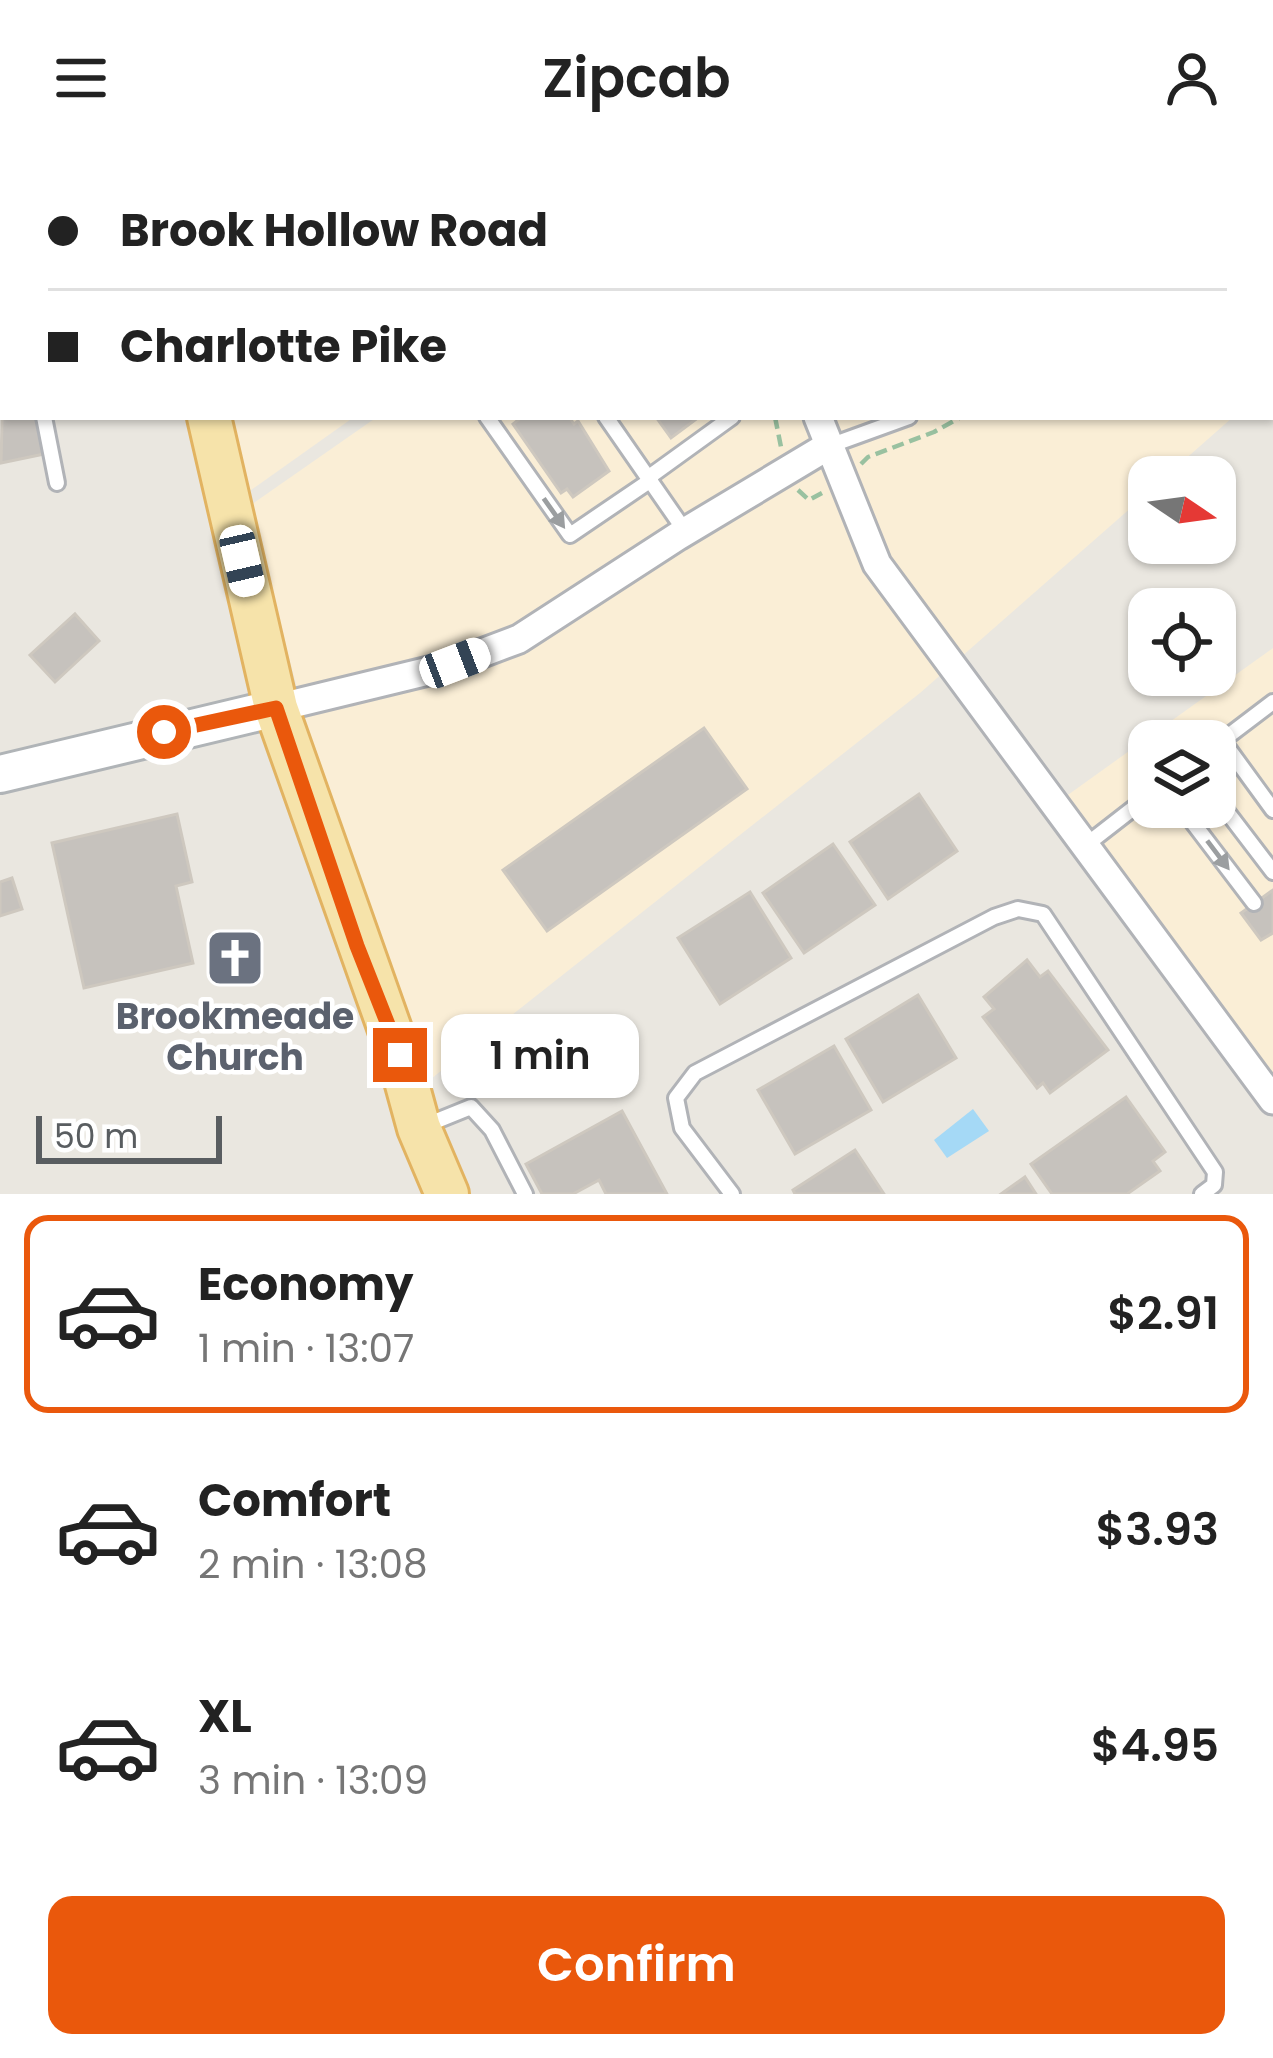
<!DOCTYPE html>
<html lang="en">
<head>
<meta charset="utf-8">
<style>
	body { margin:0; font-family:Poppins,sans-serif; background:#f2f2f2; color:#222; height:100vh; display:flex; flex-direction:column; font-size:45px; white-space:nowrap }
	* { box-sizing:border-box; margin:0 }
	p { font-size:39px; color:#767676 }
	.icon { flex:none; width:66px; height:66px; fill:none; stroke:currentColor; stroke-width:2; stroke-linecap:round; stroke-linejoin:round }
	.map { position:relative; height:1038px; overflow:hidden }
	.sheet { display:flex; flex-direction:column; background:#fff; flex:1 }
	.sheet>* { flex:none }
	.guide { position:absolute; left:0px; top:0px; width:1275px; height:264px; box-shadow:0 3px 9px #0004; display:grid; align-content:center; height:264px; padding:0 48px; background:#fff }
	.needle { width:78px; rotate:103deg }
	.fabs { position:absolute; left:1128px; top:300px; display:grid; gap:24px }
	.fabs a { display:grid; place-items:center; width:108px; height:108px; border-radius:24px; background:#fff; box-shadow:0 3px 9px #0004; font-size:60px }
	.scale { position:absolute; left:36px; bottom:30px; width:186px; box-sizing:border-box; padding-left:12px; border:6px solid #595d60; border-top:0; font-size:33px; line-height:42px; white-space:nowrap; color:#595d60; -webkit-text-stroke:9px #fff; paint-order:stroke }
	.end { position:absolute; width:54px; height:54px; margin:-27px; border:15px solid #ea580c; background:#fff; box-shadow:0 0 0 6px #fff }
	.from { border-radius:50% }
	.bubble { position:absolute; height:84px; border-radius:24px; background:#fff; box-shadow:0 3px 9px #0004; font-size:39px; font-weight:600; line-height:84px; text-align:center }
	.car { position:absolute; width:36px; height:72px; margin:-36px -18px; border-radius:15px; box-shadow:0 0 9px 3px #0007; background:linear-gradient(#fff 24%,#345 0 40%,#fff 0 76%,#345 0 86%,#fff 0) }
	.guide b { display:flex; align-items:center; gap:42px; height:114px; font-size:45px }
	.guide b+b { border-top:3px solid #e0e0e0 }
	.guide i { width:30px; height:30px; background:#222 }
	ul { padding:21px 0 0; list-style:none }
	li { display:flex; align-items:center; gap:36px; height:198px; margin:0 24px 18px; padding:0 24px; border:6px solid transparent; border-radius:24px }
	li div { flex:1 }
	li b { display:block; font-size:45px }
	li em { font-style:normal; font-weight:600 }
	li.selected { border-color:#ea580c }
	li>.icon { width:108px; height:108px; stroke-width:1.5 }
	.cta { display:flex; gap:24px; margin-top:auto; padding:24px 48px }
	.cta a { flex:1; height:138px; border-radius:24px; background:#ea580c; color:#fff; font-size:48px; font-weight:600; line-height:138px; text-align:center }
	header { display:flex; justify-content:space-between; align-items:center; height:156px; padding:0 48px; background:#fff; font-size:54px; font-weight:600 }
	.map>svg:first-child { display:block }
	.commercial { fill:#faeed6; fill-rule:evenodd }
	.water { fill:#a5d9f6 }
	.building { fill:#c6c2bd; stroke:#cec8bf; stroke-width:3 }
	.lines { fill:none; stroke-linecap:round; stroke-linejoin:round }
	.lane-casing { stroke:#b1b3b7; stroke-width:20 }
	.street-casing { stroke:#b1b3b7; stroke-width:33 }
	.secondary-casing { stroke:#b0b4b7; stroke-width:42 }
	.primary-casing { stroke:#e2b361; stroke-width:48 }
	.path { stroke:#99c1a0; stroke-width:4.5; stroke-dasharray:12 6; stroke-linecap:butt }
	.lane { stroke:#fff; stroke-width:14 }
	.street { stroke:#fff; stroke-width:27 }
	.secondary { stroke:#fff; stroke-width:36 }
	.primary { stroke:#f6e3aa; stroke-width:42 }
	.oneway { fill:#9b9ea0 }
	.route { stroke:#ea580c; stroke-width:15 }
	.labels { text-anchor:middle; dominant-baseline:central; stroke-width:9; stroke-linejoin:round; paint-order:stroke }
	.worship-label { font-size:36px; font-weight:bold; fill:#5b616d; stroke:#fff }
</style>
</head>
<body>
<header><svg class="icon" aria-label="menu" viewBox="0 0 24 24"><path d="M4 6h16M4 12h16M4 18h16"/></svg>Zipcab<svg class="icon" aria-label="person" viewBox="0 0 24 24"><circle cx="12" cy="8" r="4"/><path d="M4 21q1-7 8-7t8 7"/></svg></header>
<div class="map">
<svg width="1273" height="1038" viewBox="0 0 1273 1038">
	<rect width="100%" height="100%" fill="#eae7e0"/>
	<g class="commercial">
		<polygon points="168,0 691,0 691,3 169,3"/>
		<polygon points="784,0 1273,0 1273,226 1272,3 777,3"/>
		<polygon points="226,261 354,261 244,339"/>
		<polygon points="377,261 1233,261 1165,321 1149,321 1149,336 920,537 427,926 327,642 248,351"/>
		<path d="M1273,492v428l-208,-279zM1149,585h66v66h-66z"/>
	</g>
	<polygon class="water" points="973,953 989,975 947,1002 934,984"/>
	<g class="building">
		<polygon points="517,0 629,0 631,3 519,3"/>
		<polygon points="0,87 3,87 0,155"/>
		<polygon points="3,225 3,261 37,261 44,298 1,307"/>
		<polygon points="522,261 569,261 574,268 578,265 609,315 573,341 567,333 561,337 513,268"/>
		<polygon points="656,261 699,261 671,282"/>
		<polygon points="75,458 99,485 55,526 30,499"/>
		<polygon points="704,572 747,633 547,775 503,714"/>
		<polygon points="919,638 957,695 888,743 850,686"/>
		<polygon points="177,658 192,726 176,730 193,807 84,832 52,687"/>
		<polygon points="833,688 875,749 804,797 763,737"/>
		<polygon points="12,722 22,753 0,760 0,726"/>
		<polygon points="1273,734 1273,777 1261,784 1241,757"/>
		<polygon points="750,736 791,802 720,848 678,782"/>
		<polygon points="1027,804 1040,821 1048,815 1108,894 1050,937 1043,927 1037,932 983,861 994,853 984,841"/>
		<polygon points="918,839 956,902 883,946 846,883"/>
		<polygon points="834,890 871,954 795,998 758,934"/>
		<polygon points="1126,941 1165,996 1153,1005 1160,1015 1127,1038 1052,1038 1031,1008"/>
		<polygon points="622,955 667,1038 606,1038 599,1024 573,1038 542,1038 526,1008"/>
		<polygon points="855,994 884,1038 795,1038 793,1034"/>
		<polygon points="1025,1021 1036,1038 1001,1038"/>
	</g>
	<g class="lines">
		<defs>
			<g id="lane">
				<polyline points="299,3 304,0"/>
				<polyline points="355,3 358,0"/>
				<polyline points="933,3 938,0"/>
				<polyline points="1057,3 1062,0"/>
				<polyline points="1272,16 1273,15"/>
				<polyline points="0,212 3,211"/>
				<polyline points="44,261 57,327"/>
				<polyline points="487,261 570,379 651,324"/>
				<polyline points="606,261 685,375"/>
				<polyline points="829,290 909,261"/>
				<polyline points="649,321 732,261"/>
				<polyline points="1222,584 1273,654"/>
				<polyline points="1215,590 1273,546"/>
				<polyline points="1215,640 1273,716"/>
				<polyline points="1181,651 1254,747"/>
				<polyline points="1086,689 1149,640"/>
				<polyline points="424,970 471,951 492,974 525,1038"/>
				<polyline points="732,1038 682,972 676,942 695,917 994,761 1018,753 1043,758 1215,1016 1214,1029 1202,1038"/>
			</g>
			<g id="street">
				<polyline points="721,0 722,3"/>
				<polyline points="818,261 877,408 1273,944"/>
				<polyline points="276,552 445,511 519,483 678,380 828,290"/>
			</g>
			<polyline id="secondary" points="0,618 276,552"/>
			<g id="primary">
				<polyline points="150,0 151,3"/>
				<polyline points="209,261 276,552 399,899 419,972 447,1038"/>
			</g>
		</defs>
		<use href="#lane" class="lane-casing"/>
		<use href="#street" class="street-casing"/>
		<use href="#secondary" class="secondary-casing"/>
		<use href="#primary" class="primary-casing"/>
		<g class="path">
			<polyline points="507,0 509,3"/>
			<polyline points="753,0 753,3"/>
			<polyline points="454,3 460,0"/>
			<polyline points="775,261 781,291"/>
			<polyline points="861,308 868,301 934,276 961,261"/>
			<polyline points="798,334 809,344 822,337"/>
		</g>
		<use href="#lane" class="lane"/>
		<use href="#street" class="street"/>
		<use href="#secondary" class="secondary"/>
		<use href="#primary" class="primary"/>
	</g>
	<defs><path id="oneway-solid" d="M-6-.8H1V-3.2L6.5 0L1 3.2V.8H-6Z" transform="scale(3)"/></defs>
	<g class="oneway">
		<use href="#oneway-solid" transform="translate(554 357) rotate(55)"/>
		<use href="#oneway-solid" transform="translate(1218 699) rotate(53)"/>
	</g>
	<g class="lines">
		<polyline class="route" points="164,576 276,552 357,790 400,899"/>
	</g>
	<defs>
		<symbol id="church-square" viewBox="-11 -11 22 22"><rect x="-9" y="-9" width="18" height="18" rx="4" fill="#6b7280" stroke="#fff"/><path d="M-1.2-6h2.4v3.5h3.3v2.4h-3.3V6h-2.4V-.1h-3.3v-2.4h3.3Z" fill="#fff"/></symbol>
	</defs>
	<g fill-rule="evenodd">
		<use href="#church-square" x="202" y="769" width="66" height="66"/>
	</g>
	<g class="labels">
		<g class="worship-label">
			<text x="235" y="860">Brookmeade<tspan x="235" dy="41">Church</tspan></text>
		</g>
	</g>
</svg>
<div class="fabs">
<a><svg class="needle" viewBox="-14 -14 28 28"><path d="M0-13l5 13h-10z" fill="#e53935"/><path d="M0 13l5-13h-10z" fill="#767676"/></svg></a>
<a><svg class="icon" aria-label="locate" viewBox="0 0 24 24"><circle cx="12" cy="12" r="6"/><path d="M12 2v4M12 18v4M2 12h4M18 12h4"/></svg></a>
<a><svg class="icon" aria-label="layers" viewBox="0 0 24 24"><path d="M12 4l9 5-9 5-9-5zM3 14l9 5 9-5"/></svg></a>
</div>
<div class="scale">50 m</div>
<i class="end from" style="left:164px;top:576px"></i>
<i class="end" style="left:400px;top:899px"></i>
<div class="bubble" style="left:441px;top:858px;width:198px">1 min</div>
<i class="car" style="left:242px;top:405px;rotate:167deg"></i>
<i class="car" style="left:455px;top:507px;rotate:69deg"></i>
<div class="guide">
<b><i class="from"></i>Brook Hollow Road</b>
<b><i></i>Charlotte Pike</b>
</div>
</div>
<section class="sheet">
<ul>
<li class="selected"><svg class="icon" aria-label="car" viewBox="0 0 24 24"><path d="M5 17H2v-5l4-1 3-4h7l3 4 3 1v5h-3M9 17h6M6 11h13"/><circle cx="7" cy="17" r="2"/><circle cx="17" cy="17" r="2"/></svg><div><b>Economy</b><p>1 min · 13:07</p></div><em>$2.91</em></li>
<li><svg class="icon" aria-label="car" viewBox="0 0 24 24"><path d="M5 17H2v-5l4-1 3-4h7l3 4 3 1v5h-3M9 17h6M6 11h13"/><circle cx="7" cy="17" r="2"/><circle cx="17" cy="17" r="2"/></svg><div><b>Comfort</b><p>2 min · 13:08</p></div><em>$3.93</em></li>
<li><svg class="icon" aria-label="car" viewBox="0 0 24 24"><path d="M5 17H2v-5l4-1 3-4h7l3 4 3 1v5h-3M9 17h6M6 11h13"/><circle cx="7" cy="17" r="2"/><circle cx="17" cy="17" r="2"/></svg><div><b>XL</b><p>3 min · 13:09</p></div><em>$4.95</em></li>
</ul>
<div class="cta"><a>Confirm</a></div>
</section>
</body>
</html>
